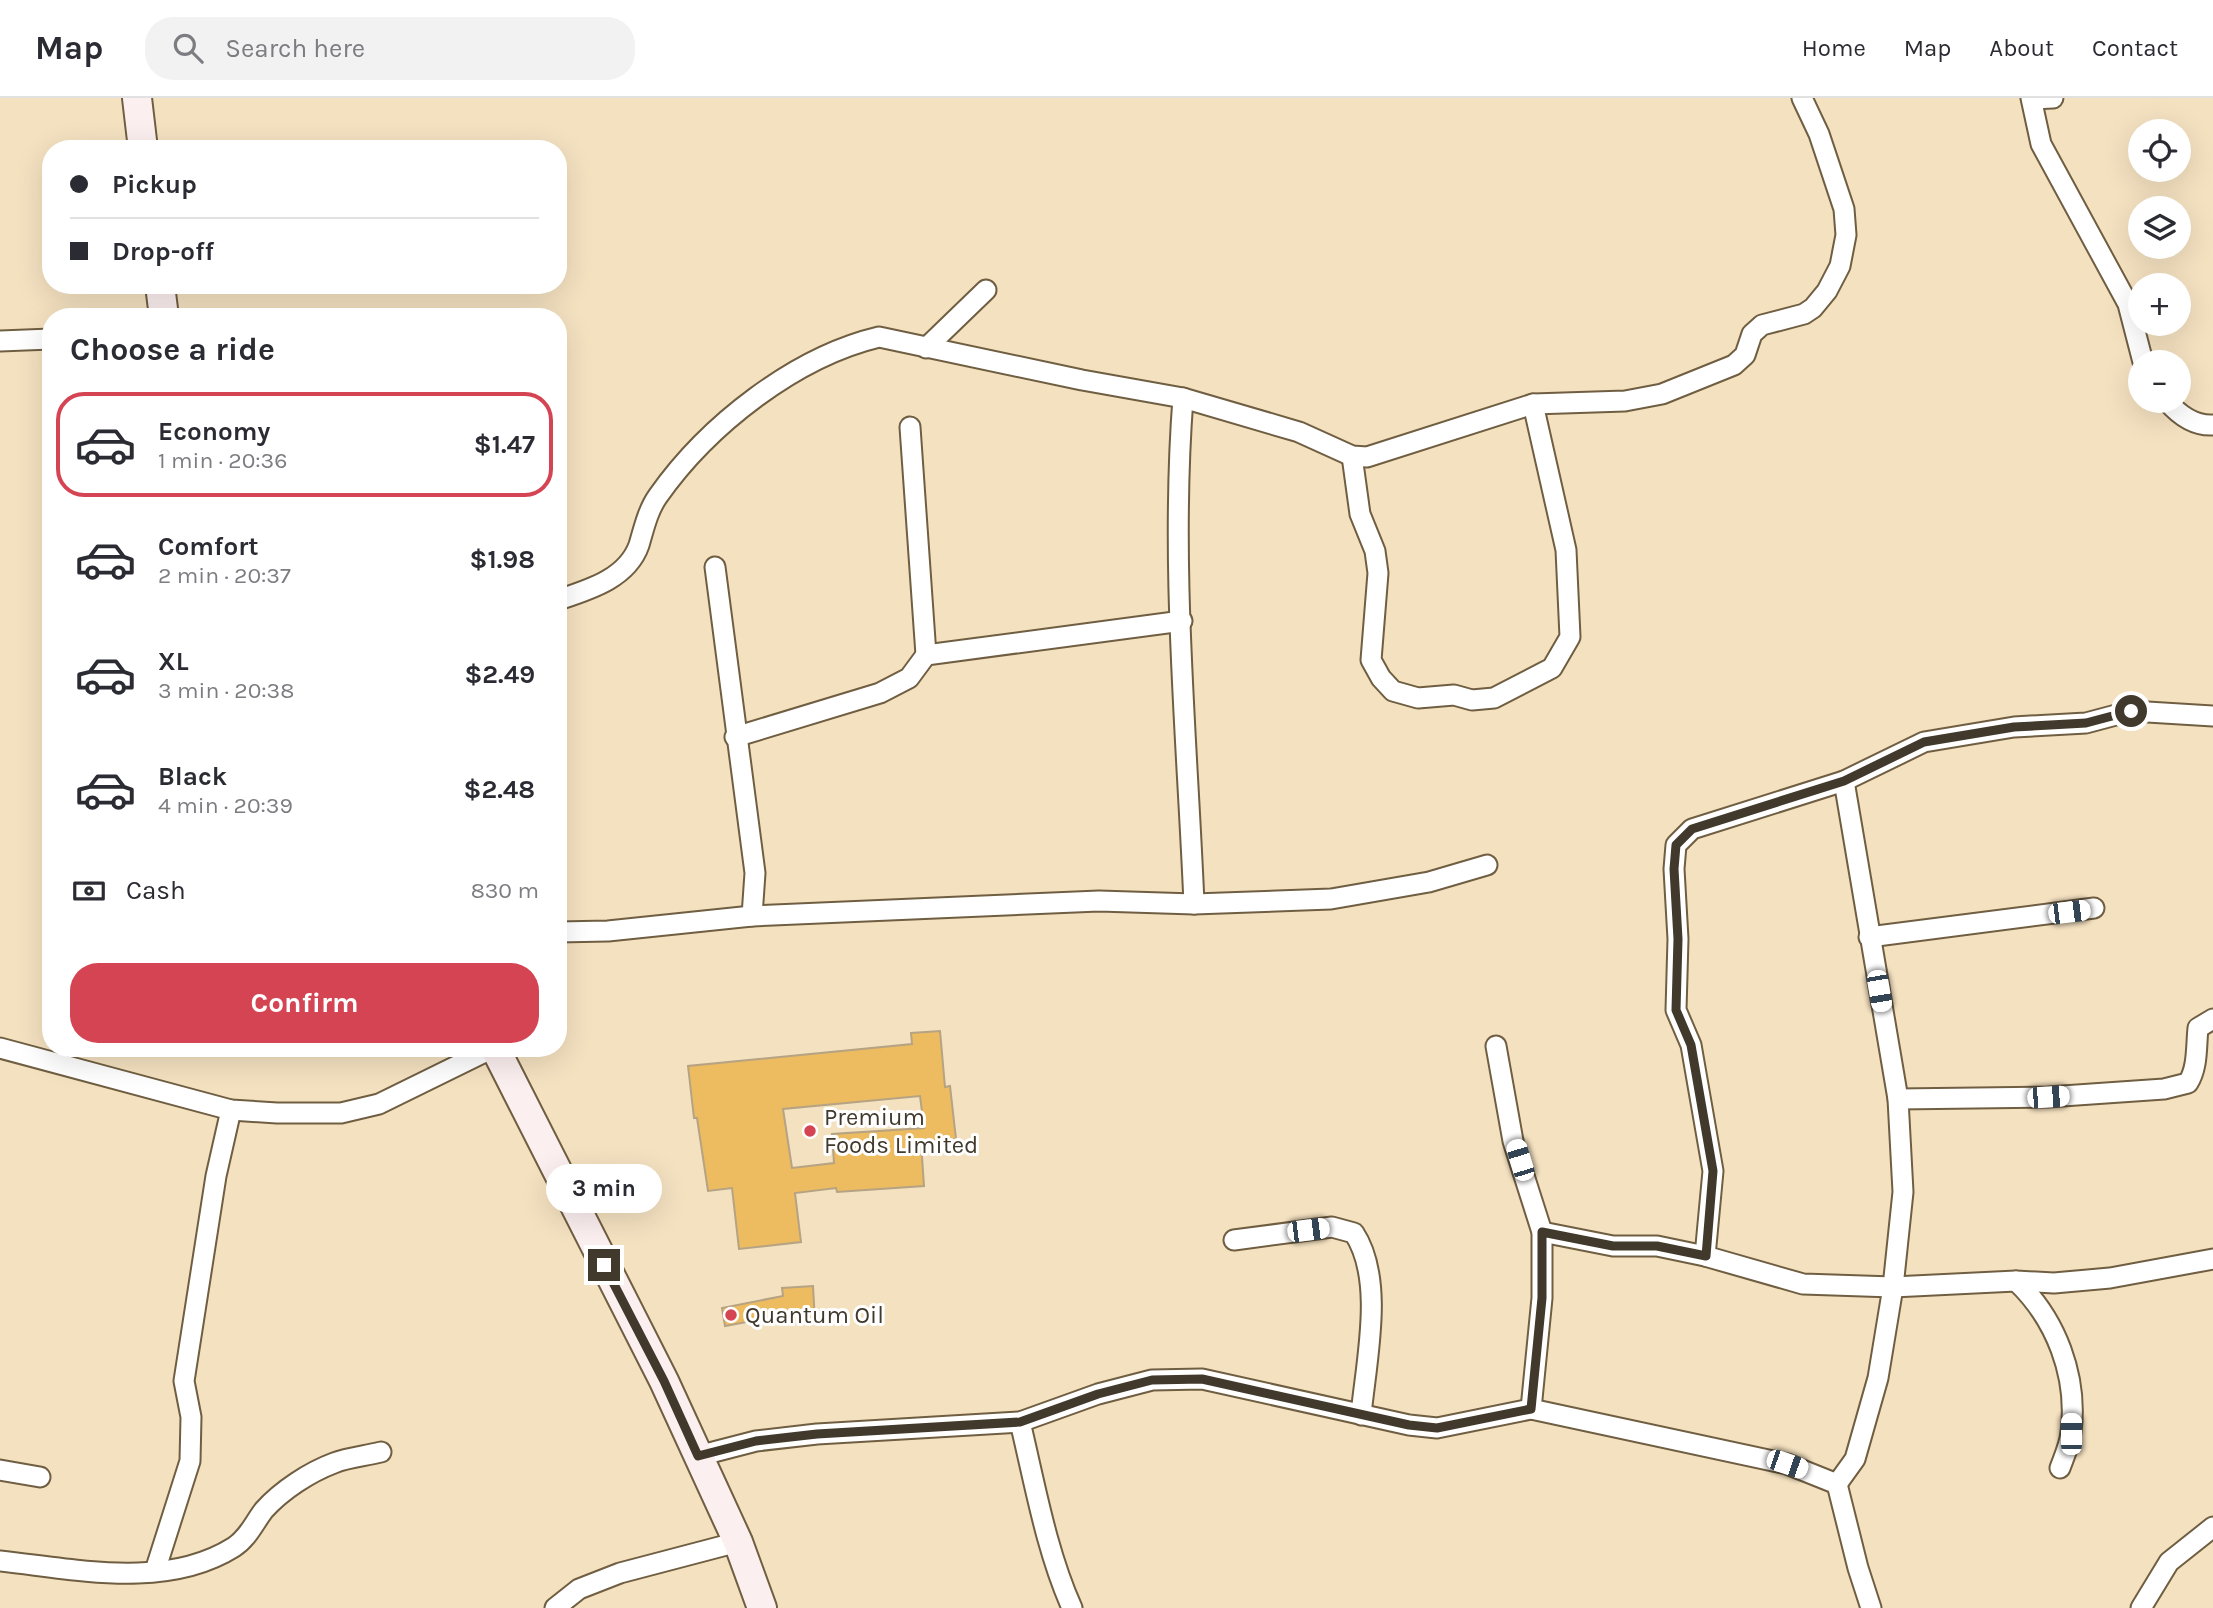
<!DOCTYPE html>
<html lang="en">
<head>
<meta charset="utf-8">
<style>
	body { margin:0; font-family:Karla,sans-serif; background:#f2f2f3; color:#2b2b33; height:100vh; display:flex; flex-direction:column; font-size:26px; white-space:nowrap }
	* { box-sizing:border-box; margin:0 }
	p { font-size:23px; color:#7c7c81 }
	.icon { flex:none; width:38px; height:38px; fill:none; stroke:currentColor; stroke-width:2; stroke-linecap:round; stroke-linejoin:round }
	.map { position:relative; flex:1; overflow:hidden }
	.details { position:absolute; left:42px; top:210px; width:525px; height:749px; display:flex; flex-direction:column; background:#fff; border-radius:28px; box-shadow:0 7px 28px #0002 }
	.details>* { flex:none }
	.top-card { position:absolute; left:42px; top:42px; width:525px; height:154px; border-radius:28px; box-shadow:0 7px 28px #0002; display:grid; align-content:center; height:154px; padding:0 28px; background:#fff }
	.fabs { position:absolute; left:2128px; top:21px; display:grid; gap:14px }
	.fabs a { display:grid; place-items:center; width:63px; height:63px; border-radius:50%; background:#fff; box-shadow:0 7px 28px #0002; font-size:35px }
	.end { position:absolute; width:32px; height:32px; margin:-16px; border:9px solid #41392c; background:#fff; box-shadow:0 0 0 4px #fff }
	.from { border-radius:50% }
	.bubble { position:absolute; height:49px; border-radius:24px; background:#fff; box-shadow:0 7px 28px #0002; font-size:23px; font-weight:700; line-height:49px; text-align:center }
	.car { position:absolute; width:21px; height:42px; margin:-21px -10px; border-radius:9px; box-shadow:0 0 5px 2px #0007; background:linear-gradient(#fff 24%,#345 0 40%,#fff 0 76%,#345 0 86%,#fff 0) }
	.top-card b { display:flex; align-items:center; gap:24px; height:66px; font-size:26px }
	.top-card b+b { border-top:2px solid #e1e1e2 }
	.top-card i { width:18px; height:18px; background:#2b2b33 }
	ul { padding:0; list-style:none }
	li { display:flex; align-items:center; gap:21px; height:105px; margin:0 14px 10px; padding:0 14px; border:4px solid transparent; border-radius:28px }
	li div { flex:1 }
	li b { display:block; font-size:26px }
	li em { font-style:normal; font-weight:700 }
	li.active { border-color:#d54453 }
	li>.icon { width:63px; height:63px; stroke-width:1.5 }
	h2 { padding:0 28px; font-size:32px; line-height:84px }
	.pay { display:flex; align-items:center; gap:18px; height:77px; padding:0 28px; font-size:26px }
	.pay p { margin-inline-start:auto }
	.button { display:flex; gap:14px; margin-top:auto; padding:14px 28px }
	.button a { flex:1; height:80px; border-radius:28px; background:#d54453; color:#fff; font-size:28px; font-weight:700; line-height:80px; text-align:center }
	header { display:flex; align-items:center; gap:42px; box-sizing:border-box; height:98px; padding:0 35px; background:#fff; border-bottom:2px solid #e1e1e2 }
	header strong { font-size:33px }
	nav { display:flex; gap:38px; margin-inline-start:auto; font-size:24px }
	.search { width:490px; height:63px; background:#f2f2f3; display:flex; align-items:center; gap:18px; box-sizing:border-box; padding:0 24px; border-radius:28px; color:#7c7c81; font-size:26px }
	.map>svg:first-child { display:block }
	.building { fill:#edbb60; stroke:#b5a383; stroke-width:2; fill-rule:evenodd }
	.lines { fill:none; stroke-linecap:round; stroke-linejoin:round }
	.minor-casing { stroke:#6f5e41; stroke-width:23 }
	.secondary-casing { stroke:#6f5e41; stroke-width:32 }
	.minor { stroke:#fff; stroke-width:19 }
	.secondary { stroke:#fcefef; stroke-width:28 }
	.route { stroke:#41392c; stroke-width:9 }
	.poi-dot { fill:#d54453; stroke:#fff; stroke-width:2.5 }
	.labels { text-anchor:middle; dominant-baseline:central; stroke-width:6; stroke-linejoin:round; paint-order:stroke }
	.poi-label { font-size:24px; fill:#41392c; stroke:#fff; text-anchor:start }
</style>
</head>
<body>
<header>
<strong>Map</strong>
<div class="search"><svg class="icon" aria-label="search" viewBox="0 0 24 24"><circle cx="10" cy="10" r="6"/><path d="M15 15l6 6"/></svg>Search here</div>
<nav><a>Home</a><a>Map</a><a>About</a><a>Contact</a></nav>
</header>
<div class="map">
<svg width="2213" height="1510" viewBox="0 0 2213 1510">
	<rect width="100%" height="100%" fill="#f4e1c0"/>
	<g class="building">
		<path d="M940,933l5,56 5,-1 6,53 -35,3 3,44 -87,6 -1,-4 -41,5 6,49 -62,7 -7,-61 -24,3 -11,-73h-3l-6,-52 224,-22 -1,-11zM920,998l4,32 -92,6 2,29 -42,5 -9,-59z"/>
		<polygon points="813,1188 815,1224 785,1226 784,1217 725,1228 722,1210 783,1198 782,1190"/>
	</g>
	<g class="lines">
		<defs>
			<g id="minor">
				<polyline points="2031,0 2041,46 2128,206 2143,264"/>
				<polyline points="2032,1 2053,0"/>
				<polyline points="0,243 51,241"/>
				<polyline points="926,250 986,192"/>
				<path d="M1183,300c-13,168 4,338 11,506"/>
				<path d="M2167,303c12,14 27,25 46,24"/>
				<polyline points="910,329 926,557"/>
				<polyline points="1352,358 1360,416 1375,453 1378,475 1371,562 1381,580 1393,593 1418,600 1454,597 1472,602 1494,600 1552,570 1570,539 1566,452 1533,306"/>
				<polyline points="715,469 755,775 752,818"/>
				<path d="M558,502c30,-10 69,-21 81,-55 5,-17 9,-35 19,-49 50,-71 137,-139 221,-159l203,43 101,18 116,34 53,24 15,1 166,-53 92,-3 37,-7 72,-29 11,-10 7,-21 10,-9 42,-11 9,-6 14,-17 13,-25 6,-31 -2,-26 -25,-75 -17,-36"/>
				<polyline points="735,639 880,595 909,580 926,557 1182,523"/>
				<polyline points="558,834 608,833 752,818 1099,803 1194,806 1331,801 1429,784 1487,767"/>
				<polyline points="1869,839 2094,810"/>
				<polyline points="1496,948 1513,1043 1542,1134 1542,1200 1531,1311"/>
				<polyline points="0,950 231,1012 277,1015 341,1015 379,1006 493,950"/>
				<path d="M1898,1001l150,-2 116,-8 24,-6c10,-16 8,-36 10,-55l15,-9"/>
				<polyline points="1542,1134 1613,1148 1657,1148 1705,1158 1803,1186 1893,1189 2016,1183 2054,1185 2110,1180 2213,1161"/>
				<path d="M1234,1142l98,-13 22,6c31,47 12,128 7,182"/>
				<polyline points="1705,1158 1713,1073 1691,947 1676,912 1678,841 1674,771 1676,747 1692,731 1844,683 1924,644 2014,629 2086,625 2131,613 2213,618"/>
				<path d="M2016,1183c40,38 62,95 55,151 -1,12 -7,25 -11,36"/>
				<path d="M1020,1324c15,62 26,128 52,186"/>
				<polyline points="698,1358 756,1343 817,1336 1020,1324 1098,1296 1152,1282 1202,1281 1409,1327 1437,1330 1531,1311 1787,1366 1837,1386 1858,1470 1871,1510"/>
				<polyline points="0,1372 40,1379"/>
				<polyline points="1837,1386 1855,1361 1878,1280 1893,1189 1903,1094 1898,1001 1844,683"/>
				<path d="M0,1463c75,8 166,29 234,-14 14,-9 20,-24 30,-37 18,-20 46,-38 70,-47 15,-6 32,-7 47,-11"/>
				<polyline points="155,1473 190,1363 191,1319 184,1283 216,1078 231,1012"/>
				<polyline points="555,1510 579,1491 620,1475 738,1444"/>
				<polyline points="2141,1510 2169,1464 2213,1429"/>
			</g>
			<g id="secondary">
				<polyline points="137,0 143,51"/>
				<polyline points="160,187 164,219"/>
				<polyline points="495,950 664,1283 738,1444 762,1510"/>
			</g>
		</defs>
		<use href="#minor" class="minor-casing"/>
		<use href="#secondary" class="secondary-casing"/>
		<use href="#minor" class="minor"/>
		<use href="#secondary" class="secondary"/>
	</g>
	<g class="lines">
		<polyline class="route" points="604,1167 664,1283 698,1358 756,1343 817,1336 1020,1324 1098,1296 1152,1282 1202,1281 1409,1327 1437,1330 1531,1311 1542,1200 1542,1134 1613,1148 1657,1148 1706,1158 1713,1073 1691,947 1676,912 1678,841 1674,771 1676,747 1692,731 1844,683 1924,644 2014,629 2086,625 2131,613"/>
	</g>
	<g class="poi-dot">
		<circle cx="810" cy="1033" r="7"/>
		<circle cx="731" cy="1217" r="7"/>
	</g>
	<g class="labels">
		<g class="poi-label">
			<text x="824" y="1019">Premium<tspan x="824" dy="28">Foods Limited</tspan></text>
			<text x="745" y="1217">Quantum Oil</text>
		</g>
	</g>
</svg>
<div class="fabs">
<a><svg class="icon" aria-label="locate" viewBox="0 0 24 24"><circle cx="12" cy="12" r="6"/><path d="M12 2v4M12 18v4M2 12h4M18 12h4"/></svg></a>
<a><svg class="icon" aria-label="layers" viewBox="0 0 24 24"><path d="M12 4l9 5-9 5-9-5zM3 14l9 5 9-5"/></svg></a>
<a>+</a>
<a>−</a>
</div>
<i class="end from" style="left:2131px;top:613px"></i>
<i class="end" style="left:604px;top:1167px"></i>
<div class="bubble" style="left:546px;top:1066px;width:116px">3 min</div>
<i class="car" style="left:2069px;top:814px;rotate:83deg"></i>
<i class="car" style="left:1879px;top:893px;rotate:170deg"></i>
<i class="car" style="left:2048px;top:999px;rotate:86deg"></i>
<i class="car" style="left:1520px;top:1062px;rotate:343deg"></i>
<i class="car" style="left:1308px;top:1132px;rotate:83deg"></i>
<i class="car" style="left:2071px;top:1336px;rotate:0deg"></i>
<i class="car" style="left:1787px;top:1366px;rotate:109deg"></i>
<div class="top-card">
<b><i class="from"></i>Pickup</b>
<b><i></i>Drop-off</b>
</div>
<section class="details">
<h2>Choose a ride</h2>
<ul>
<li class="active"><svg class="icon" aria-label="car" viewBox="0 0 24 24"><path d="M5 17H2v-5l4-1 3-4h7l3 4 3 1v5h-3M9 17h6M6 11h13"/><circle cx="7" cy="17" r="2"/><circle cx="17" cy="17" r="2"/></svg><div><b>Economy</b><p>1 min · 20:36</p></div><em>$1.47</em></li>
<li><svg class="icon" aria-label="car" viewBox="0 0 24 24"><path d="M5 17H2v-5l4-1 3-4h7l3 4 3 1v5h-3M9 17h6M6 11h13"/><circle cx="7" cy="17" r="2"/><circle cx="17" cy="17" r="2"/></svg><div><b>Comfort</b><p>2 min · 20:37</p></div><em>$1.98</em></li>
<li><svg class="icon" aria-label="car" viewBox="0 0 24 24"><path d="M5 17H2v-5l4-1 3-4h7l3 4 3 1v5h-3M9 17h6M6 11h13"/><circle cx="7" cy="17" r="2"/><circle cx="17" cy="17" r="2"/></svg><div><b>XL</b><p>3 min · 20:38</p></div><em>$2.49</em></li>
<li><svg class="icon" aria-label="car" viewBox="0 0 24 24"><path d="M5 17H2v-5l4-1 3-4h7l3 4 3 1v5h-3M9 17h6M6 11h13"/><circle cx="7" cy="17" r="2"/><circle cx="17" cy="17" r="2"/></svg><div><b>Black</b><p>4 min · 20:39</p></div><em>$2.48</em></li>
</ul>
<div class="pay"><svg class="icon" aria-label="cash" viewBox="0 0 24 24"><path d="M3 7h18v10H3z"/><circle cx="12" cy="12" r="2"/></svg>Cash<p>830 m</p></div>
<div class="button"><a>Confirm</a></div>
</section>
</div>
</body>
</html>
